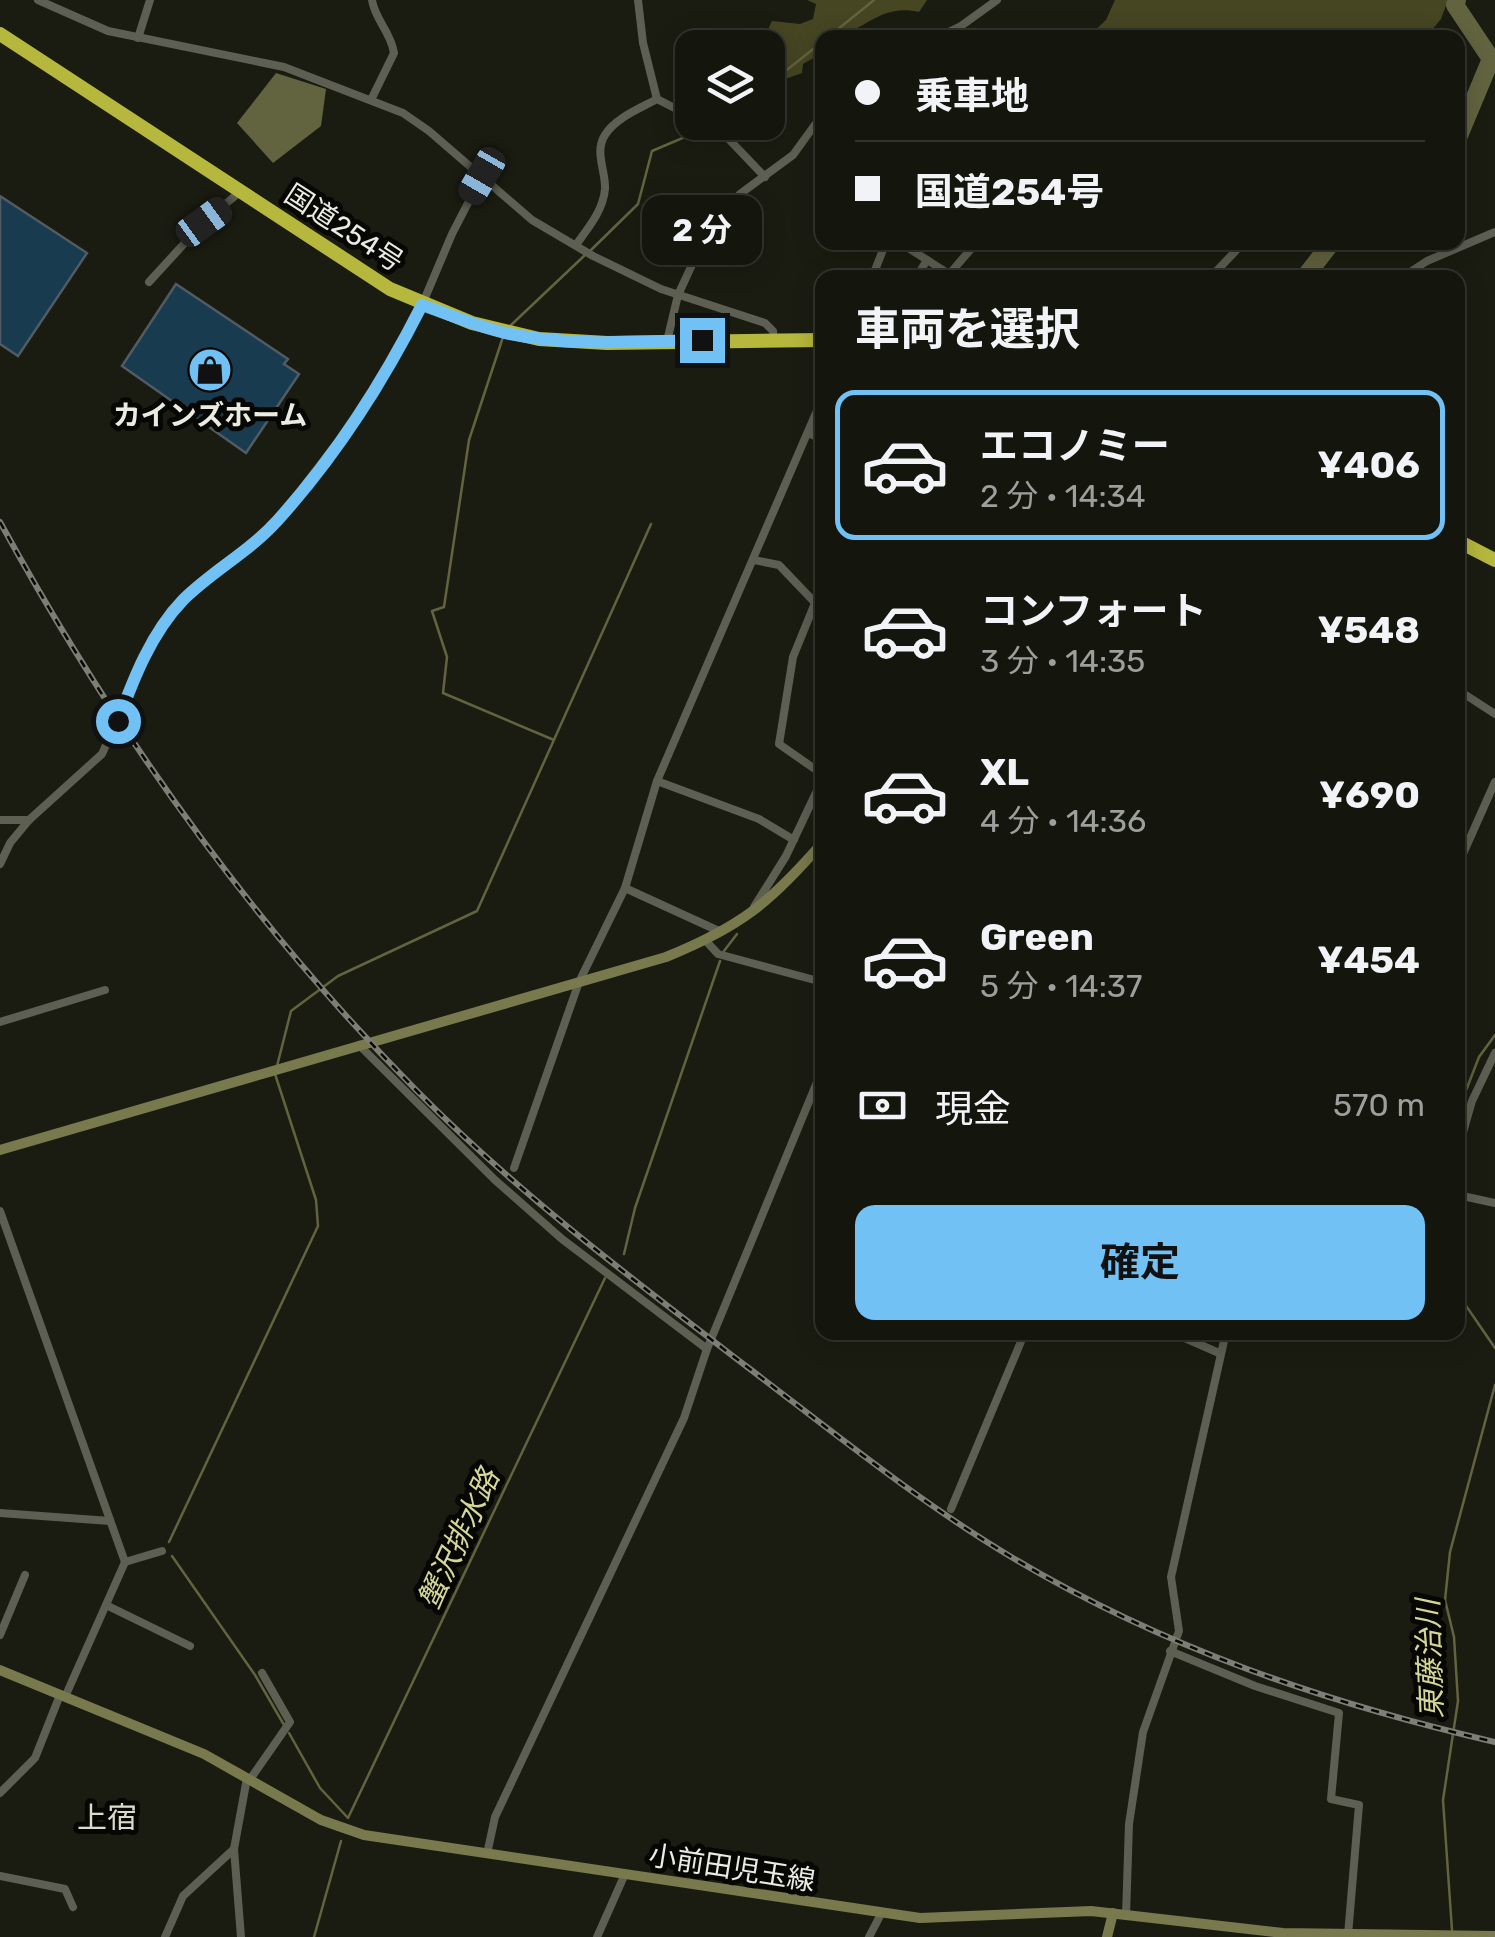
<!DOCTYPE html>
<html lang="ja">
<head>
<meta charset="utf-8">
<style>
	body { margin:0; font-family:Rubik,"Noto Sans JP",sans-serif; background:#1d1e16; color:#f1f3f6; height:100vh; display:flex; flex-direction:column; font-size:38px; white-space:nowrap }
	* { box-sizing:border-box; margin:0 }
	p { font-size:32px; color:#9d9f9d }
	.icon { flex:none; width:55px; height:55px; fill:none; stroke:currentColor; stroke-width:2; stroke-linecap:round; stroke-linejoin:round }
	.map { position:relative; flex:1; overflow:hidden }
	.side { position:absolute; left:815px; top:270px; width:650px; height:1070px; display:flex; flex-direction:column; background:#14150d; border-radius:20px; box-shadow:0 5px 25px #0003,0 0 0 2px #33342e }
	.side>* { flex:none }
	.guide { position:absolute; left:815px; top:30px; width:650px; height:220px; border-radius:20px; box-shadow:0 5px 25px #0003,0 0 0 2px #33342e; display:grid; align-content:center; height:220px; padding:0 40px; background:#14150d }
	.buttons { position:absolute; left:675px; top:30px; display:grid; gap:20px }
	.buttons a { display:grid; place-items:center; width:110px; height:110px; border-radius:20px; background:#14150d; box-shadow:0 5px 25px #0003,0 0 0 2px #33342e; font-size:50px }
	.end { position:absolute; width:45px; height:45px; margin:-22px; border:12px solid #71c1f5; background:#111; box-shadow:0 0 0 5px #111 }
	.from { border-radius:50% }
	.bubble { position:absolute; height:70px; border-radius:20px; background:#14150d; box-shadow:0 5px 25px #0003,0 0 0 2px #33342e; font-size:32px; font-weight:700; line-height:70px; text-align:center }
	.car { position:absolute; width:30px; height:60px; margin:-30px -15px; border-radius:12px; box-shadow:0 0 8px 2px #0007; background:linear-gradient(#222 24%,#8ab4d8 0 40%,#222 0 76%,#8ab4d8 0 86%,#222 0) }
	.guide b { display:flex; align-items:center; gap:35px; height:95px; font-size:38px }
	.guide b+b { border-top:2px solid #33342e }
	.guide i { width:25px; height:25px; background:#f1f3f6 }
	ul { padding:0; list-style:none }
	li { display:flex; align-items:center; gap:30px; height:150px; margin:0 20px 15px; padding:0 20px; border:5px solid transparent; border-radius:20px }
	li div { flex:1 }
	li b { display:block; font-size:38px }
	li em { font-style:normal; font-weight:700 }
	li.on { border-color:#71c1f5 }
	li>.icon { width:90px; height:90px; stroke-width:1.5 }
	h2 { padding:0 40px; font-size:45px; line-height:120px }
	.pay { display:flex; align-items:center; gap:25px; height:110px; padding:0 40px; font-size:38px }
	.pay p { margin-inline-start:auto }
	.button { display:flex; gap:20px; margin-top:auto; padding:20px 40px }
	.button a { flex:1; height:115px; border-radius:20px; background:#71c1f5; color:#111; font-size:40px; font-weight:700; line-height:115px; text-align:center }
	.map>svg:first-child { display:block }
	.forest { fill:#464623 }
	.water { fill:#62633f }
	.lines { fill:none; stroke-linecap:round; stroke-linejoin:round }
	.stream { stroke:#62633f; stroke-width:2.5 }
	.river { stroke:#62633f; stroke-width:18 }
	.building { fill:#193b50; stroke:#505b63; stroke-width:2.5 }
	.street { stroke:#5e5f53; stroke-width:8 }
	.secondary { stroke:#78794c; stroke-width:10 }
	.highway { stroke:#b6b73d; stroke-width:14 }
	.rail-casing { stroke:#7d7e75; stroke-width:6 }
	.rail { stroke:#060603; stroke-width:2.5; stroke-dasharray:8; stroke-linecap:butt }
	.route { stroke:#71c1f5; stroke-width:12 }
	.labels { text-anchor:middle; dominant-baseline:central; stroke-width:10; stroke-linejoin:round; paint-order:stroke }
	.street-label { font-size:28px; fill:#eaebe3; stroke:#060603 }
	.poi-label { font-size:28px; font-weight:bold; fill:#eaebe3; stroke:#060603 }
	.water-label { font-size:30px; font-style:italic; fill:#d5d796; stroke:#060603 }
	.neighbourhood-label { font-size:30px; fill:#dadbcc; stroke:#060603 }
</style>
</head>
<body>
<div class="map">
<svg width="1495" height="1937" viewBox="0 0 1495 1937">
	<rect width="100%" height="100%" fill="#1b1c11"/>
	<g class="forest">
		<path d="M807,0h120l-8,12c-43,-10 -57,26 -97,26v15l-19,11 -1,9 -28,10 -1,-20 -9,-25 8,-17 28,3 13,-5 3,-15z"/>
		<polygon points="1115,0 1448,0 1441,19 1426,37 1088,37 1106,20"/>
	</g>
	<polygon class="water" points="276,73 326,89 321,126 273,163 237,123"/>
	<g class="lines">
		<g class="stream">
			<polyline points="827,38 874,0"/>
			<polyline points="768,85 822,42"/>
			<polyline points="721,130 732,122"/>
			<polyline points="590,251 638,204 652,151 692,134 714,131"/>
			<polyline points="510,326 584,256"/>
			<polyline points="503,337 469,440 444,607 432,611 447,657 443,693 554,740"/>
			<polyline points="724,951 737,934"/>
			<polyline points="277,1066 291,1011 338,976 477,911 651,524"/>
			<polyline points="1458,1111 1479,1057 1495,1035"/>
			<polyline points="624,1254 635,1208 720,961"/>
			<polyline points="1458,1294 1495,1348"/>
			<polyline points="169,1542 318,1226 316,1200 275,1074"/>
			<polyline points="172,1556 255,1675 284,1725"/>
			<polyline points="289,1733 320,1788 348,1818 605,1278"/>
			<polyline points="1452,1930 1443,1800 1458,1701 1454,1637 1445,1600 1450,1552 1495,1385"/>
			<polyline points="314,1937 341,1841"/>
		</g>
		<g class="river">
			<polyline points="1457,0 1455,5 1491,59 1458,138"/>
			<polyline points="1304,278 1332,242"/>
		</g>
	</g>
	<g class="building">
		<polygon points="0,196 87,253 18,356 0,344"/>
		<polygon points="176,284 288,359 284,364 299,374 246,453 122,366"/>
	</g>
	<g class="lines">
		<g class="street">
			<polyline points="38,0 108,31 284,67 403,113 429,131 532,220 593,256 661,289 765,323 773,331 774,340"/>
			<polyline points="638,0 643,43 657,99 692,117"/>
			<polyline points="138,38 150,0"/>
			<polyline points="936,38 961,26 997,0"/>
			<path d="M371,100l23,-47c-3,-21 -19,-33 -22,-53"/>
			<polyline points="703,122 722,132 765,177"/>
			<polyline points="899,242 949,274"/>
			<path d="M576,245c12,-17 27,-34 29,-56 1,-18 -11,-37 0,-54 10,-17 36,-27 52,-36"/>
			<polyline points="872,278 886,242"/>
			<polyline points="916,278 927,260"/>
			<polyline points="946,278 977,242"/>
			<polyline points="1210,278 1244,242"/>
			<polyline points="1401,278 1427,261 1495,232"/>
			<polyline points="149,282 204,222 241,191"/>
			<polyline points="667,341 678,295 710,226 740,194 793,155 822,115"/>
			<polyline points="808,433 822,439"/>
			<polyline points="754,560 779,565 822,610"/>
			<polyline points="815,603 793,657 779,744 822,774"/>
			<polyline points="1458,690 1495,714"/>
			<polyline points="657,781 759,819 794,840"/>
			<polyline points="0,820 29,820"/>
			<polyline points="0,864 10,843 29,820 102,754 149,648 180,603 277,521 374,395 422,305 452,234 482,176"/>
			<polyline points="1458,865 1495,782"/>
			<polyline points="625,888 721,932"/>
			<polyline points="754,907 786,856 822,780"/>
			<polyline points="706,941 718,954 822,982"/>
			<polyline points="0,1022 105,990"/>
			<polyline points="359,1045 495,1180 562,1239 707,1349"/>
			<polyline points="1458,1150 1472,1101 1495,1053"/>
			<polyline points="514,1168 579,982 625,888 657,781 822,399"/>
			<polyline points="1458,1195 1495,1203"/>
			<polyline points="0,1211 125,1562 65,1697"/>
			<polyline points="1171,1332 1219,1353"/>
			<polyline points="951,1509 1025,1332"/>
			<polyline points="0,1513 110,1521"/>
			<polyline points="125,1562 162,1551"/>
			<polyline points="106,1605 190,1646"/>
			<polyline points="0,1635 25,1575"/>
			<polyline points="1170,1651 1255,1686 1339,1713 1331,1799 1359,1805 1348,1935"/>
			<polyline points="251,1778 290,1722 262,1673"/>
			<polyline points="0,1793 35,1758 60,1695"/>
			<polyline points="487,1854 495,1817 684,1418 707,1349 822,1070"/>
			<polyline points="0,1876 65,1889 73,1907"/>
			<polyline points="1126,1915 1129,1824 1143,1732 1179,1631 1171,1577 1226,1332"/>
			<polyline points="165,1937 183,1896 234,1849"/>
			<polyline points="241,1937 234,1849 247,1778"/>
			<polyline points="597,1937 625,1874"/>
			<polyline points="869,1937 881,1914"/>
		</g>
		<g class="secondary">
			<path d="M0,1150l666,-193c74,-30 104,-54 156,-114"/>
			<polyline points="0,1670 204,1754 321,1820 364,1835 920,1918 1091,1911 1283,1933 1495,1936"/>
			<polyline points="1107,1937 1113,1913"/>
		</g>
		<g class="highway">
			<polyline points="0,34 390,289 472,323 539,339 607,343 822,340"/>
			<polyline points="1458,541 1495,560"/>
		</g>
		<defs>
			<path id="rail" d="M0,522c114,208 250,400 417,569 101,102 215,188 329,275 87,66 173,136 267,192 149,89 313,145 482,184"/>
		</defs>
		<use href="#rail" class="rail-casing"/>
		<use href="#rail" class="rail"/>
	</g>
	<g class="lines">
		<path class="route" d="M118,721c15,-41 33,-88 65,-121 29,-29 66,-48 94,-79 58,-64 106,-139 145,-216 29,10 59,23 88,29 64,13 128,7 192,6"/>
	</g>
	<defs>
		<symbol id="shop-disc" viewBox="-11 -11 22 22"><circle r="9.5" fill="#71c1f5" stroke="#060603"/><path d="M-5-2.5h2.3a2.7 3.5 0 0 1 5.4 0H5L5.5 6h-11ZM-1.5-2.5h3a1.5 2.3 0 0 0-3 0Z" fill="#111"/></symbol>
	</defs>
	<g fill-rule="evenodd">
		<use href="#shop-disc" x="185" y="345" width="50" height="50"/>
	</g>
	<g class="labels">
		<g class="street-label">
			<text transform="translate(344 228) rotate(33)">国道254号</text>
			<text transform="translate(732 1868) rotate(9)">小前田児玉線</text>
		</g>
		<g class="poi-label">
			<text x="210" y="415">カインズホーム</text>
		</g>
		<g class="water-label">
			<text transform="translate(459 1539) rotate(-65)">蟹沢排水路</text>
			<text transform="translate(1430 1659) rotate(-92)">東藤治川</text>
		</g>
		<g class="neighbourhood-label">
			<text x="107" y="1818">上宿</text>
		</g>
	</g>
</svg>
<div class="buttons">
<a><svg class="icon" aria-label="layers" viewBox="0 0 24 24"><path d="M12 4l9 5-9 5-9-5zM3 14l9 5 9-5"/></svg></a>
</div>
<i class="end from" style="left:118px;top:721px"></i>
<i class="end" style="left:702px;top:340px"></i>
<div class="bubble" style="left:642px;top:195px;width:120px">2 分</div>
<i class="car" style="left:482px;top:176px;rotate:210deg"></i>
<i class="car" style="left:204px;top:222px;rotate:54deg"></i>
<div class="guide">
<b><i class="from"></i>乗車地</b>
<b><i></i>国道254号</b>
</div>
<section class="side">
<h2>車両を選択</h2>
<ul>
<li class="on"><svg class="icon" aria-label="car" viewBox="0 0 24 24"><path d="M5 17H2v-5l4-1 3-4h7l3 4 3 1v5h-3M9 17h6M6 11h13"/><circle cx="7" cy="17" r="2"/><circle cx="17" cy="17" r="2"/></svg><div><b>エコノミー</b><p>2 分 · 14:34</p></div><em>¥406</em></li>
<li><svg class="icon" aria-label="car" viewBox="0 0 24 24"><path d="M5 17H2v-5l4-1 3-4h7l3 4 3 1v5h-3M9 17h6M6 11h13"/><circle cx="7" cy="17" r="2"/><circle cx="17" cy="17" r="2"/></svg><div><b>コンフォート</b><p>3 分 · 14:35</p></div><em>¥548</em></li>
<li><svg class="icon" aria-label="car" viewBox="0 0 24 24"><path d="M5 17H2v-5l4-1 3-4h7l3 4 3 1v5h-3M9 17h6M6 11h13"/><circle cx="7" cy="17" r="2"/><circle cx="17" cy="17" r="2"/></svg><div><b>XL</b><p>4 分 · 14:36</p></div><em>¥690</em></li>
<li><svg class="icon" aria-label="car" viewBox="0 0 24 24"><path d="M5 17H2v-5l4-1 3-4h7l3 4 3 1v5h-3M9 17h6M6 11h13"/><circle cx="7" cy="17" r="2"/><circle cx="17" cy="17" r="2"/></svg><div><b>Green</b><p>5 分 · 14:37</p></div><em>¥454</em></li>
</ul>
<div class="pay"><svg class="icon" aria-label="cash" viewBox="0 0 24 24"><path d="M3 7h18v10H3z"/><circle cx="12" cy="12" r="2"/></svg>現金<p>570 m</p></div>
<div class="button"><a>確定</a></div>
</section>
</div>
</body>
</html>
